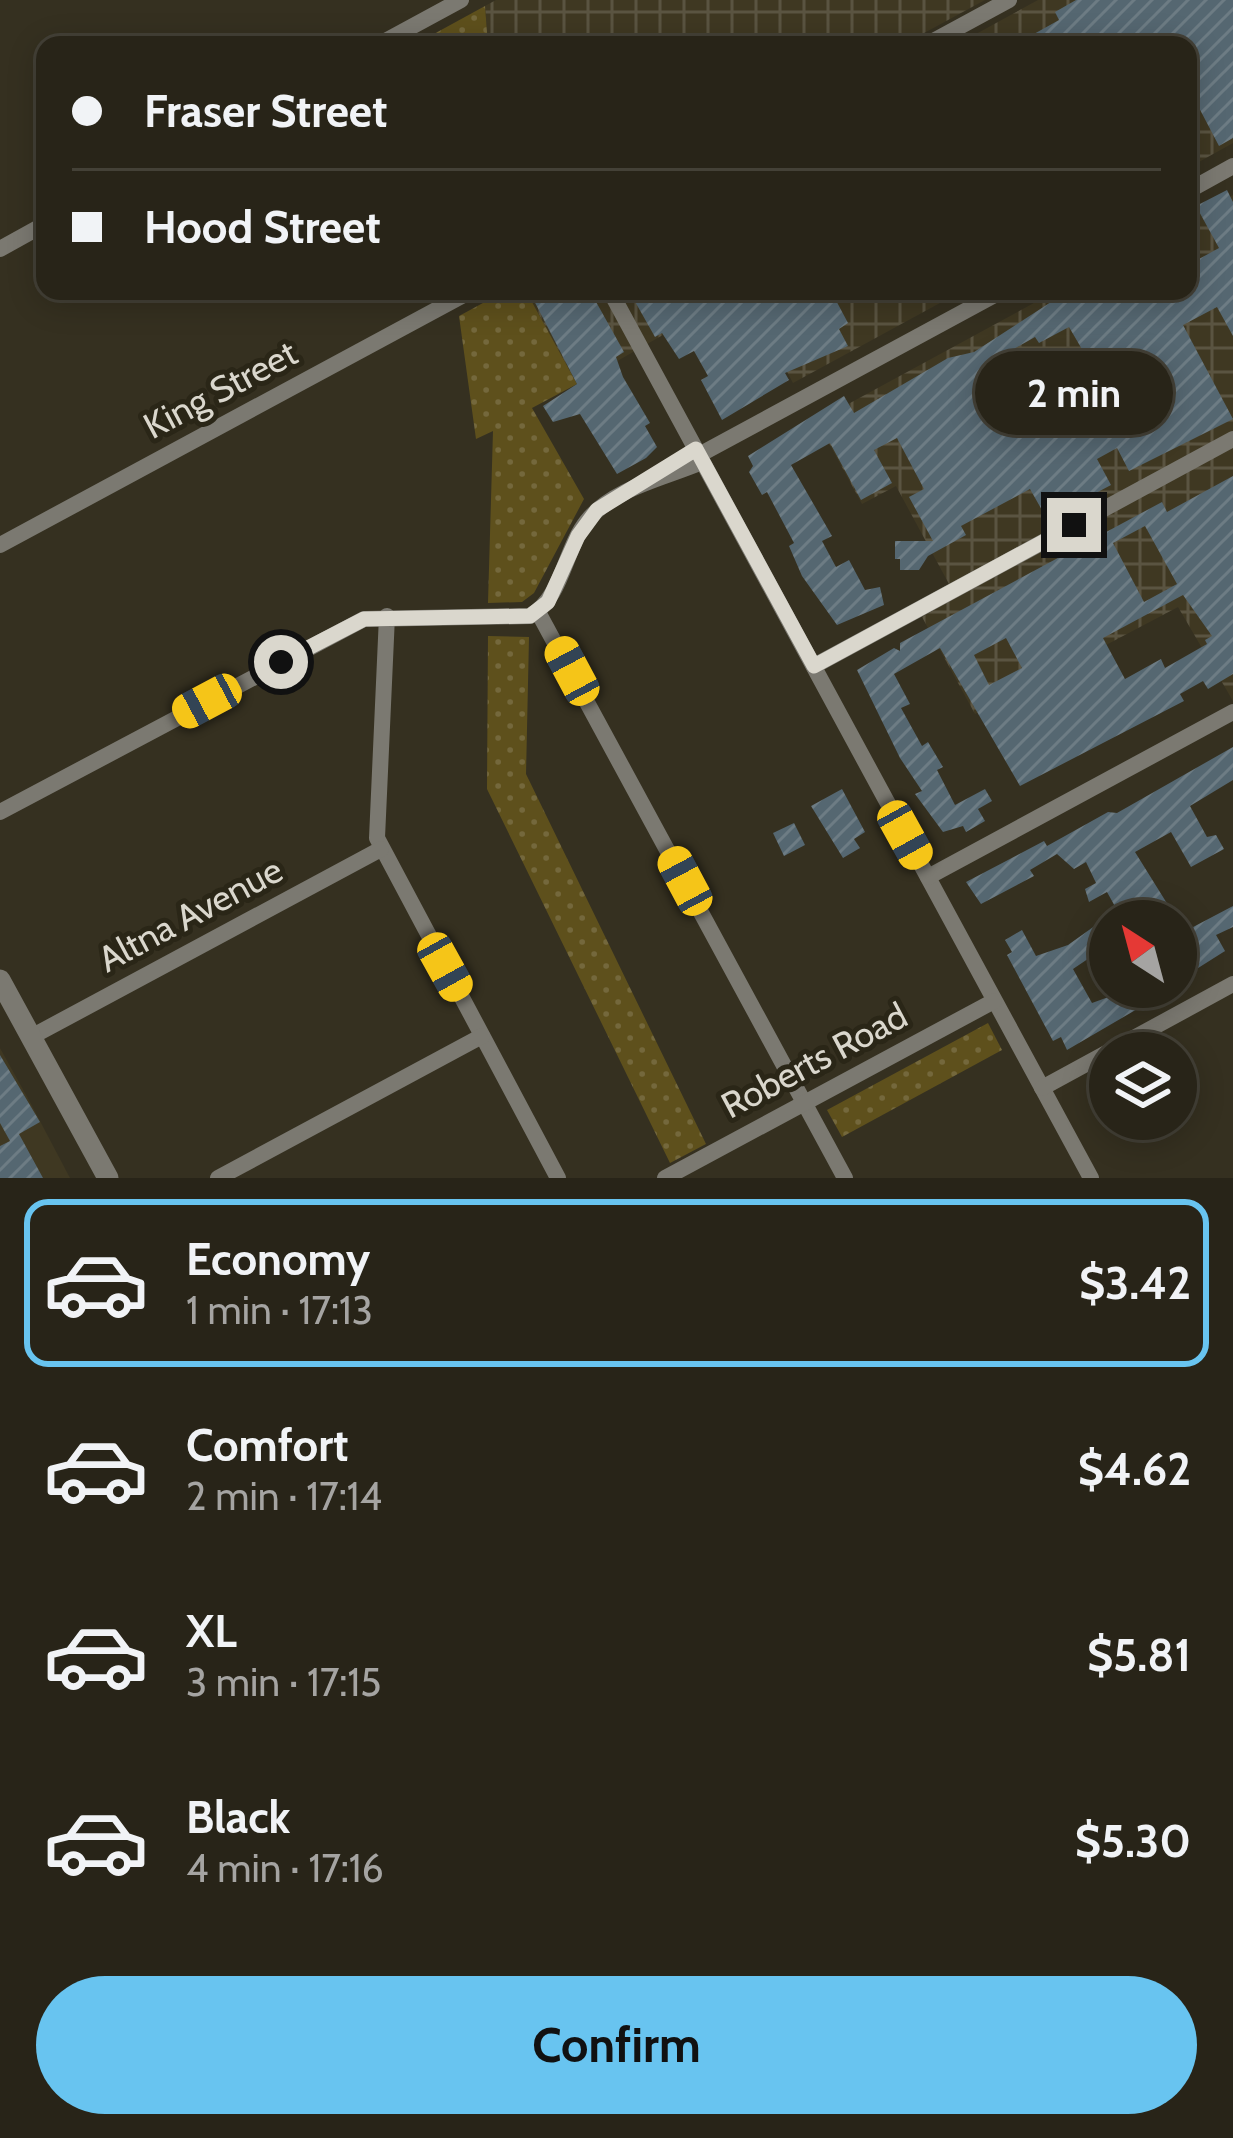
<!DOCTYPE html>
<html lang="en">
<head>
<meta charset="utf-8">
<style>
	body { margin:0; font-family:Cabin,sans-serif; background:#343025; color:#f1f3f6; height:100vh; display:flex; flex-direction:column; font-size:45px; white-space:nowrap }
	* { box-sizing:border-box; margin:0 }
	p { font-size:39px; color:#a5a4a2 }
	.icon { flex:none; width:66px; height:66px; fill:none; stroke:currentColor; stroke-width:2; stroke-linecap:round; stroke-linejoin:round }
	.map { position:relative; height:1178px; overflow:hidden }
	.sheet { display:flex; flex-direction:column; background:#282418; flex:1 }
	.sheet>* { flex:none }
	.guide { position:absolute; left:36px; top:36px; width:1161px; height:264px; border-radius:24px; box-shadow:0 6px 30px #0003,0 0 0 3px #444137; display:grid; align-content:center; height:264px; padding:0 36px; background:#282418 }
	.needle { width:78px; rotate:324deg }
	.buttons { position:absolute; left:1089px; top:900px; display:grid; gap:24px }
	.buttons a { display:grid; place-items:center; width:108px; height:108px; border-radius:50%; background:#282418; box-shadow:0 6px 30px #0003,0 0 0 3px #444137; font-size:60px }
	.end { position:absolute; width:54px; height:54px; margin:-27px; border:15px solid #dad7cd; background:#111; box-shadow:0 0 0 6px #111 }
	.from { border-radius:50% }
	.bubble { position:absolute; height:84px; border-radius:42px; background:#282418; box-shadow:0 6px 30px #0003,0 0 0 3px #444137; font-size:39px; font-weight:800; line-height:84px; text-align:center }
	.car { position:absolute; width:36px; height:72px; margin:-36px -18px; border-radius:15px; box-shadow:0 0 9px 3px #0007; background:linear-gradient(#f5c518 24%,#345 0 40%,#f5c518 0 76%,#345 0 86%,#f5c518 0) }
	.guide b { display:flex; align-items:center; gap:42px; height:114px; font-size:45px }
	.guide b+b { border-top:3px solid #444137 }
	.guide i { width:30px; height:30px; background:#f1f3f6 }
	ul { padding:21px 0 0; list-style:none }
	li { display:flex; align-items:center; gap:36px; height:168px; margin:0 24px 18px; padding:0 12px; border:6px solid transparent; border-radius:24px }
	li div { flex:1 }
	li b { display:block; font-size:45px }
	li em { font-style:normal; font-weight:800 }
	li.selected { border-color:#68c4f0 }
	li>.icon { width:108px; height:108px; stroke-width:1.5 }
	.action { display:flex; gap:24px; margin-top:auto; padding:24px 36px }
	.action a { flex:1; height:138px; border-radius:72px; background:#68c4f0; color:#111; font-size:48px; font-weight:800; line-height:138px; text-align:center }
	.map>svg:first-child { display:block }
	.built { fill:#3f3822 }
	.industrial { fill:url(#industrial-grid) }
	.grass { fill:url(#grass-dots) }
	.building { fill:url(#building-hatch); fill-rule:evenodd }
	.lines { fill:none; stroke-linecap:round; stroke-linejoin:round }
	.minor { stroke:#7b7971; stroke-width:16 }
	.tertiary { stroke:#7b7971; stroke-width:21 }
	.route { stroke:#dad7cd; stroke-width:15 }
	.labels { text-anchor:middle; dominant-baseline:central; stroke-width:10; stroke-linejoin:round; paint-order:stroke }
	.street-label { font-size:36px; fill:#dad7cd; stroke:#2a2617 }
</style>
</head>
<body>
<div class="map">
<svg width="1233" height="1178" viewBox="0 0 1233 1178">
	<defs>
		<pattern id="industrial-grid" width="8" height="8" patternUnits="userSpaceOnUse" patternTransform="scale(3)"><rect width="8" height="8" fill="#3f3822"/><path d="M0 4h8M4 0v8" fill="none" stroke="#5a5441"/></pattern>
		<pattern id="grass-dots" width="8" height="8" patternUnits="userSpaceOnUse" patternTransform="scale(3)"><rect width="8" height="8" fill="#5e501c"/><path d="M2 2h.1M6 6h.1" fill="none" stroke="#74683c" stroke-width="1.8" stroke-linecap="round"/></pattern>
		<pattern id="building-hatch" width="6" height="6" patternUnits="userSpaceOnUse" patternTransform="scale(3)"><rect width="6" height="6" fill="#556771"/><path d="M-1 1l2-2M0 6l6-6M5 7l2-2" fill="none" stroke="#6d7c84"/></pattern>
	</defs>
	<rect width="100%" height="100%" fill="#353020"/>
	<polygon class="built" points="0,1048 30,1102 70,1178 0,1178"/>
	<g class="industrial">
		<polygon points="496,0 985,0 902,45 488,45 485,6"/>
		<polygon points="1038,0 1233,0 1233,143 1188,168 1188,45 956,45"/>
		<polygon points="1233,195 1233,701 1178,607 975,714 922,617 956,597 896,486 862,504 817,421 1056,291 1188,291 1188,219"/>
		<polygon points="526,291 740,291 577,384"/>
		<polygon points="744,291 962,291 793,383"/>
	</g>
	<g class="grass">
		<polygon points="485,6 488,45 422,45 421,41"/>
		<polygon points="505,291 526,291 577,384 532,408 584,499 534,593 522,602 488,603 493,431 476,439 459,316"/>
		<polygon points="488,636 529,637 526,774 706,1144 670,1163 487,789"/>
		<polygon points="988,1023 1002,1050 842,1137 827,1110"/>
	</g>
	<g class="building">
		<polygon points="1076,0 1233,0 1233,138 1219,146 1197,104 1188,109 1188,45 1014,45 1059,20 1055,12"/>
		<path d="M1227,190l6,12v134l-16,-29 -34,18 50,94 -104,52 -12,-23 -20,11 14,26 -64,34 -17,-30 -69,37 5,9 -38,21 -9,14h-19v-11h-5v-18h38l-24,-44 15,-8 -27,-51 -23,12 18,33 -31,17 -31,-57 -39,22 41,71 -10,5 14,26 13,-7 16,30 15,-3 4,18 -47,20 -35,-49 -13,-30 5,-3 -27,-51 -5,3 -13,-23 4,-6 -5,-10 96,-60 10,17 94,-55 26,-6 94,-61h120v-26l31,-17 -23,-42zM1069,327l14,24 -32,18 15,28 -67,36 -20,-35 27,-15 -12,-23 41,-23 4,6z"/>
		<polygon points="529,291 542,291 547,301 565,291 590,291 624,352 616,357 623,377 650,423 645,426 657,447 646,458 617,474 580,414 553,422 543,406 577,384"/>
		<polygon points="629,291 831,291 848,323 839,329 848,346 785,373 789,380 722,420 701,380 708,376 694,351 679,359 662,333 655,337"/>
		<path d="M1233,476v198l-25,15 -5,-8 -23,13 4,7 -164,85 -80,-138 -46,26 16,30 -9,4 21,38 6,-4 15,25 -6,3 18,35 30,-16 7,12 -14,8 7,12 -19,11 -3,-6 -20,6 -28,-38 7,-3 -22,-33 -43,-88 37,-22 6,3v-8l262,-141 5,10zM1145,526l32,58 -33,18 -31,-59zM1183,595l29,41 -7,4 2,4 -42,24 -4,-9 -36,20 -22,-41zM1006,638l16,30 -33,17 -15,-30z"/>
		<polygon points="1233,747 1233,780 1190,806 1207,837 1216,835 1224,849 1191,867 1171,832 1135,852 1168,905 1142,921 1110,921 1110,944 1073,969 1092,1003 1136,987 1175,987 1067,1050 1061,1037 1053,1041 1007,955 1012,952 1005,940 1022,930 1036,956 1068,945 1117,910 1107,892 1089,902 1085,889 1096,883 1086,862 1074,869 1057,854 1030,870 1034,876 981,904 966,882 1044,841 1047,846 1108,812 1117,813"/>
		<polygon points="842,789 865,832 854,839 860,848 843,858 811,806"/>
		<polygon points="794,823 805,845 784,856 773,833"/>
		<polygon points="1233,906 1233,927 1216,935 1225,951 1176,982 1176,936"/>
		<polygon points="0,1055 40,1122 19,1134 43,1178 0,1178 0,1146 10,1141 0,1123"/>
	</g>
	<g class="lines">
		<g class="minor">
			<polyline points="378,45 461,0"/>
			<polyline points="926,45 1009,0"/>
			<polyline points="1188,191 1233,166"/>
			<polyline points="0,249 45,224"/>
			<polyline points="610,291 1091,1178"/>
			<polyline points="699,455 1002,291"/>
			<polyline points="0,545 471,291"/>
			<polyline points="538,612 845,1178"/>
			<polyline points="387,616 377,838 558,1178"/>
			<polyline points="814,666 1233,439"/>
			<path d="M0,812l364,-193 166,-3c33,-19 34,-66 57,-95 26,-33 78,-43 115,-59"/>
			<polyline points="928,877 1233,712"/>
			<polyline points="31,1037 381,849"/>
			<polyline points="1042,1088 1233,984"/>
			<polyline points="218,1178 482,1036"/>
			<polyline points="665,1178 994,1001"/>
		</g>
		<polyline class="tertiary" points="0,980 108,1178"/>
	</g>
	<g class="lines">
		<polyline class="route" points="281,662 364,619 530,616 548,602 578,536 597,510 696,449 814,666 1074,525"/>
	</g>
	<g class="labels">
		<g class="street-label">
			<text transform="translate(220 389) rotate(-28)">King Street</text>
			<text transform="translate(190 914) rotate(-28)">Altna Avenue</text>
			<text transform="translate(814 1060) rotate(-28)">Roberts Road</text>
		</g>
	</g>
</svg>
<div class="buttons">
<a><svg class="needle" viewBox="-14 -14 28 28"><path d="M0-13l5 13h-10z" fill="#e53935"/><path d="M0 13l5-13h-10z" fill="#a5a4a2"/></svg></a>
<a><svg class="icon" aria-label="layers" viewBox="0 0 24 24"><path d="M12 4l9 5-9 5-9-5zM3 14l9 5 9-5"/></svg></a>
</div>
<i class="end from" style="left:281px;top:662px"></i>
<i class="end" style="left:1074px;top:525px"></i>
<div class="bubble" style="left:975px;top:351px;width:198px">2 min</div>
<i class="car" style="left:572px;top:671px;rotate:332deg"></i>
<i class="car" style="left:207px;top:701px;rotate:242deg"></i>
<i class="car" style="left:905px;top:835px;rotate:151deg"></i>
<i class="car" style="left:685px;top:881px;rotate:332deg"></i>
<i class="car" style="left:445px;top:967px;rotate:151deg"></i>
<div class="guide">
<b><i class="from"></i>Fraser Street</b>
<b><i></i>Hood Street</b>
</div>
</div>
<section class="sheet">
<ul>
<li class="selected"><svg class="icon" aria-label="car" viewBox="0 0 24 24"><path d="M5 17H2v-5l4-1 3-4h7l3 4 3 1v5h-3M9 17h6M6 11h13"/><circle cx="7" cy="17" r="2"/><circle cx="17" cy="17" r="2"/></svg><div><b>Economy</b><p>1 min · 17:13</p></div><em>$3.42</em></li>
<li><svg class="icon" aria-label="car" viewBox="0 0 24 24"><path d="M5 17H2v-5l4-1 3-4h7l3 4 3 1v5h-3M9 17h6M6 11h13"/><circle cx="7" cy="17" r="2"/><circle cx="17" cy="17" r="2"/></svg><div><b>Comfort</b><p>2 min · 17:14</p></div><em>$4.62</em></li>
<li><svg class="icon" aria-label="car" viewBox="0 0 24 24"><path d="M5 17H2v-5l4-1 3-4h7l3 4 3 1v5h-3M9 17h6M6 11h13"/><circle cx="7" cy="17" r="2"/><circle cx="17" cy="17" r="2"/></svg><div><b>XL</b><p>3 min · 17:15</p></div><em>$5.81</em></li>
<li><svg class="icon" aria-label="car" viewBox="0 0 24 24"><path d="M5 17H2v-5l4-1 3-4h7l3 4 3 1v5h-3M9 17h6M6 11h13"/><circle cx="7" cy="17" r="2"/><circle cx="17" cy="17" r="2"/></svg><div><b>Black</b><p>4 min · 17:16</p></div><em>$5.30</em></li>
</ul>
<div class="action"><a>Confirm</a></div>
</section>
</body>
</html>
